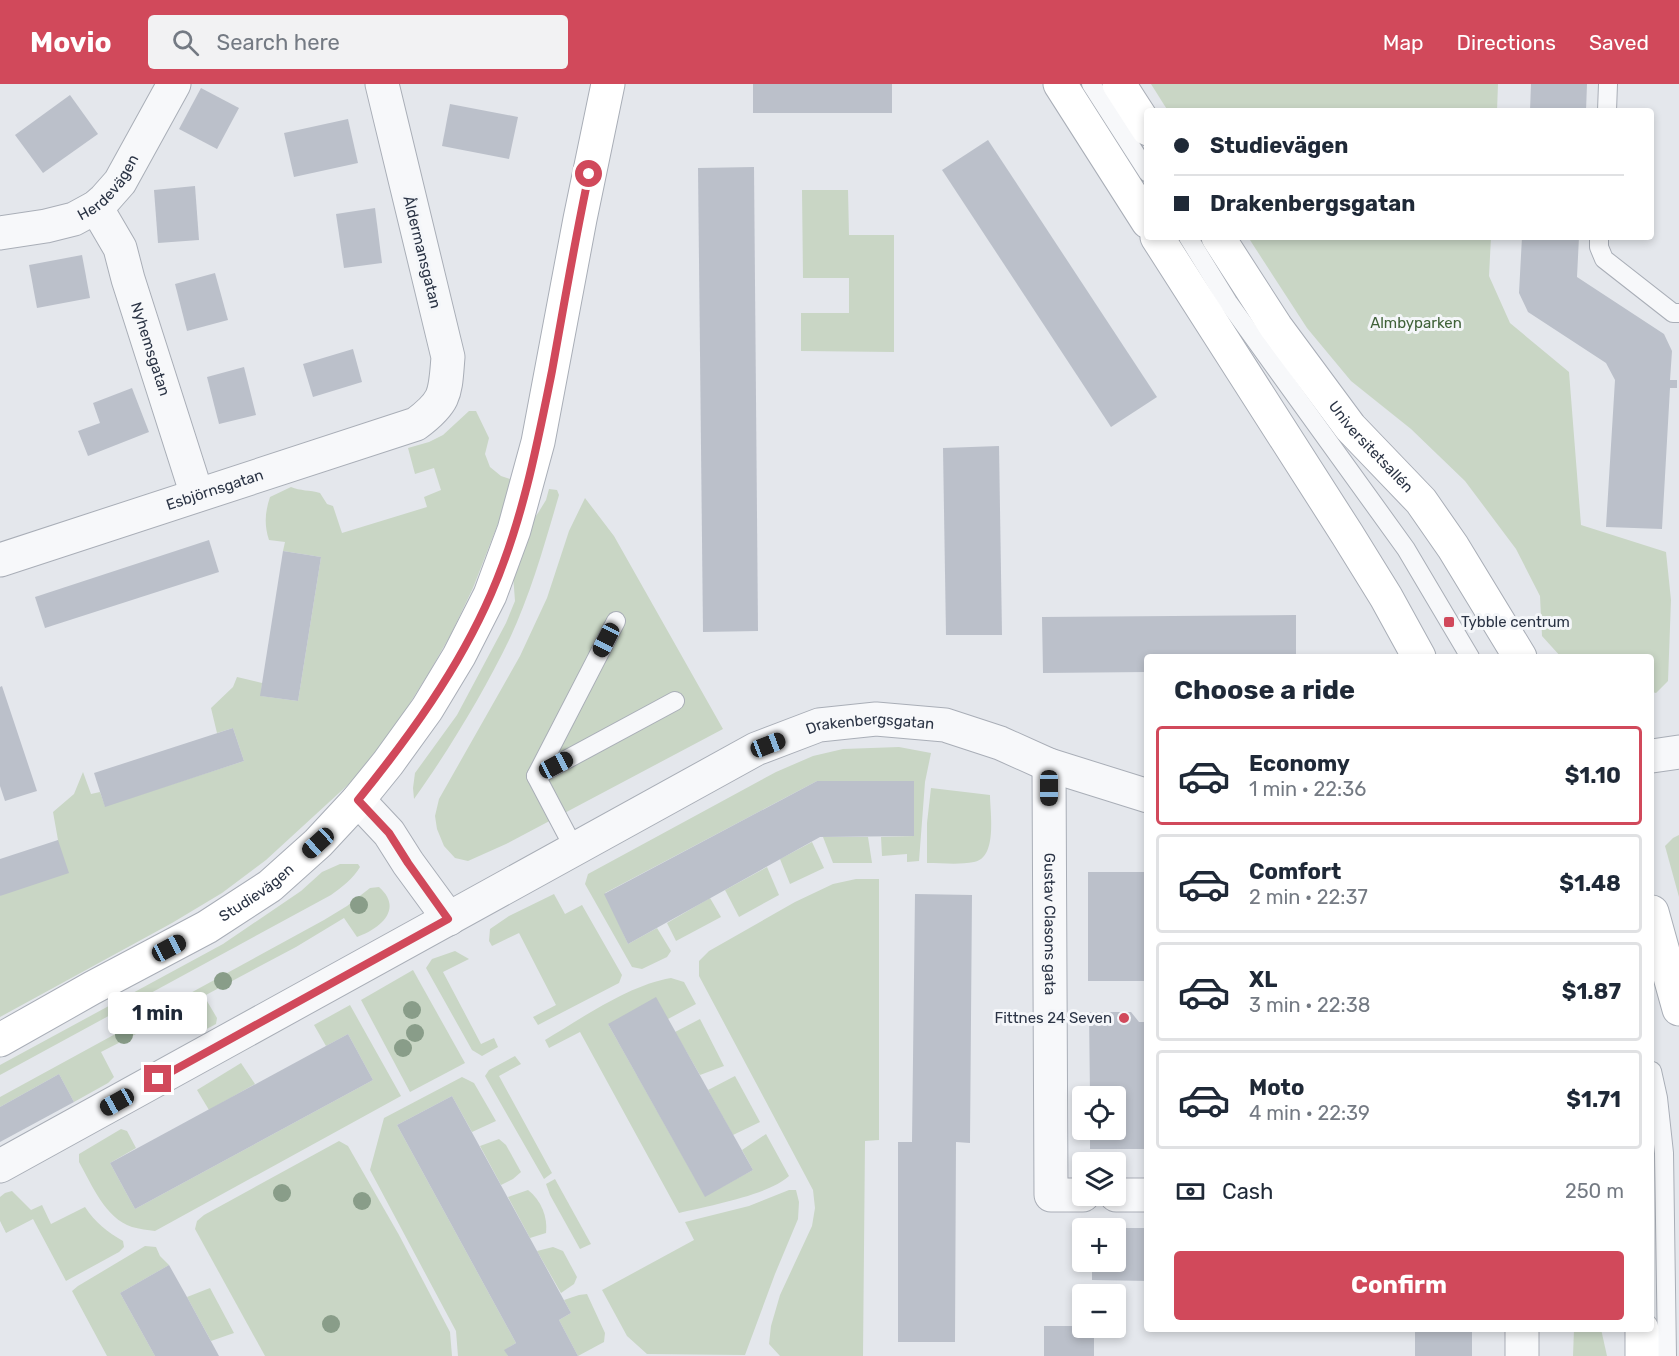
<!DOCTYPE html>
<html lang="en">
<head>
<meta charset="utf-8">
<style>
	body { margin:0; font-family:Rubik,sans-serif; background:#f2f2f3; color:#1f2937; height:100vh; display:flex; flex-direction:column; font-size:22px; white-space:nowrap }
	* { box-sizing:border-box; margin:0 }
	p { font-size:20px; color:#747a83 }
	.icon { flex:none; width:33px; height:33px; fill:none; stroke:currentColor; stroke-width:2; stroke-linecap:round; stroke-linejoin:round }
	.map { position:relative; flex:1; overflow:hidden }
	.side { position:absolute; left:1144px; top:570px; width:510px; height:678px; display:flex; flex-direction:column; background:#fff; border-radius:6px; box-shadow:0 3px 9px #0003 }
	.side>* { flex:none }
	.banner { position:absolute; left:1144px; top:24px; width:510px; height:132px; border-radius:6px; box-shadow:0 3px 9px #0003; display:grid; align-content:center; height:132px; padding:0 30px; background:#fff }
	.controls { position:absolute; left:1072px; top:1002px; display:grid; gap:12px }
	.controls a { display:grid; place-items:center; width:54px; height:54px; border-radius:6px; background:#fff; box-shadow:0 3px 9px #0003; font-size:30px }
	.end { position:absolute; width:27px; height:27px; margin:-14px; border:8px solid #d1495b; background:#fff; box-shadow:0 0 0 3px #fff }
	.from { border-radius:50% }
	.bubble { position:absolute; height:42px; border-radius:6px; background:#fff; box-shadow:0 3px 9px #0003; font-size:20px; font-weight:700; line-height:42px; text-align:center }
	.car { position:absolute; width:18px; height:36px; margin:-18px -9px; border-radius:8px; box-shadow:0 0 4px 2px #0007; background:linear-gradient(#222 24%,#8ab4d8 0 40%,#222 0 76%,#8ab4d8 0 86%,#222 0) }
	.banner b { display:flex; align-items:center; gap:21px; height:57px; font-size:22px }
	.banner b+b { border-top:2px solid #e0e1e3 }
	.banner i { width:15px; height:15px; background:#1f2937 }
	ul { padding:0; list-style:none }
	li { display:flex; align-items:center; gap:18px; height:99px; margin:0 12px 9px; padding:0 18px; border:3px solid #e0e1e3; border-radius:6px }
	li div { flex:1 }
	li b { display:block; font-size:22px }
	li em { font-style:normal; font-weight:700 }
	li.selected { border-color:#d1495b }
	li>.icon { width:54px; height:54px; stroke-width:1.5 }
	h2 { padding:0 30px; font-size:27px; line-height:72px }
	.pay { display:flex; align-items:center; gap:15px; height:66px; padding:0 30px; font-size:22px }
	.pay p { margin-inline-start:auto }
	.action { display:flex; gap:12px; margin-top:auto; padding:12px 30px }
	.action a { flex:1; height:69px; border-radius:6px; background:#d1495b; color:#fff; font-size:24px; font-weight:700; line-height:69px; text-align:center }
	header { display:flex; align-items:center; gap:36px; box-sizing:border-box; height:84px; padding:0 30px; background:#d1495b; color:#fff }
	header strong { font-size:28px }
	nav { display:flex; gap:33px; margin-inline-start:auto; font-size:21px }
	.search { width:420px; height:54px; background:#f2f2f3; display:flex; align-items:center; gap:15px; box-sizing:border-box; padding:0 21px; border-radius:6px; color:#747a83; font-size:22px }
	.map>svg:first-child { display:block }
	.green { fill:#c9d6c5 }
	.building { fill:#bbc0ca }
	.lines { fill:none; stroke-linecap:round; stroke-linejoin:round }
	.lane-casing { stroke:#a9aeb7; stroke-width:20 }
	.street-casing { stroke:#a9aeb7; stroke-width:35 }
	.secondary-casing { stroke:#a9aeb7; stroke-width:35 }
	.lane { stroke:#f7f8fa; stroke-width:18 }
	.street { stroke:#f7f8fa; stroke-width:33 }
	.secondary { stroke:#fff; stroke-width:33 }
	.tree { fill:#899d89 }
	.route { stroke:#d1495b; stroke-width:8 }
	.poi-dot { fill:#d1495b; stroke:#f4f6f9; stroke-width:2 }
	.labels { text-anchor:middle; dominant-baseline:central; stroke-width:6; stroke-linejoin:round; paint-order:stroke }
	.street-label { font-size:15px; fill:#2b3445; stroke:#f4f6f9 }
	.park-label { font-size:15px; fill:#3f6138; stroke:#f4f6f9 }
	.poi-label { font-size:15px; fill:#2b3445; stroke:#f4f6f9; text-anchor:start }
</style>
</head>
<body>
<header>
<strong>Movio</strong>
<div class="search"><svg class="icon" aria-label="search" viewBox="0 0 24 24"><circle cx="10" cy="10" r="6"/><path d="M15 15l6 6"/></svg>Search here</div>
<nav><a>Map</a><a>Directions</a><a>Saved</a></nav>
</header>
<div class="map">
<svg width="1679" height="1272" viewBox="0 0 1679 1272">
	<rect width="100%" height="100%" fill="#e4e7ec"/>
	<g class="green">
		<polygon points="1151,0 1498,0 1497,27 1168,27"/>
		<polygon points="802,106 848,106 849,151 894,151 894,268 801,267 801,229 849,229 849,194 803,194"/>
		<polygon points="1248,153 1491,153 1489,192 1510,239 1569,288 1581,441 1666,468 1671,516 1668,597 1656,609 1652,608 1652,573 1561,573 1542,552 1540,512 1516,465 1465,397 1411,345 1351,297 1307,244"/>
		<path d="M469,327h7l13,27 -4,16 5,13 11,9 24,8 -26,37 -26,67 -22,46 -21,37 -25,40 -26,36 -28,35 -85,78 -44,33 -50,30 -172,94v-121l58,-56 -5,-28 21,-18 9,-22 8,22 9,-2 5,14 139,-45 -11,-33 -16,5 -6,-25 22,-21 4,-10 25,6 -1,13 37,5 23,-144 -38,-6 2,-9 -16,-2c-5,-15 -4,-28 1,-43l21,-10c9,4 19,3 29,6l7,11 6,2 9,27 85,-26 -3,-10 17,-7 -7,-22 -19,6 -7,-26 21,-6 14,-7z"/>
		<path d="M549,405l8,1 2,5c-14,48 -28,98 -49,143 -26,54 -61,112 -96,161l-1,-11 2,-15 42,-58 49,-92 9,-22 -3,-40 11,-27 15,-21 8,-13z"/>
		<polygon points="585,414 614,452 723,645 506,760 468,777 455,774 444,762 437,745 435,732 439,715 520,572 547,514 569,447"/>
		<polygon points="899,663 931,669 925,698 919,777 907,778 907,770 882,772 881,753 914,752 914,697 817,697 605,809 628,860 657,844 671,867 667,873 642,885 632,883 585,800 588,790 776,688 813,672 843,665"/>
		<path d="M931,704l59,7c0,17 8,63 -16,67 -15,3 -32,1 -47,1v-40z"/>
		<polygon points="1679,751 1679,813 1665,762 1673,754"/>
		<polygon points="823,753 868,753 872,779 833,779"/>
		<polygon points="812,758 824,784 790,800 780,775"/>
		<path d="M340,780h18l2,3c-7,12 -18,20 -29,28l-331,180v-10l223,-121 78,-53 21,-19z"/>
		<polygon points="767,783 779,811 739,833 725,806"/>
		<polygon points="856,795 879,795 879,1056 865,1057 863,1272 780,1272 769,1260 771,1242 780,1211 812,1142 815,1124 813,1106 699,892 699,877 709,867 795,818 833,800"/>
		<path d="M379,803c25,22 1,42 -22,50l-13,-19 -48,29 -92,49 13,22 -1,6 -15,8 -7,1 -3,-4 -10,-18 -80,41 13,25 -6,6 -34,19 -15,-28 -59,33v-10l324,-177 23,-14 23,-18z"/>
		<polygon points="554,810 565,830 582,821 622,891 619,899 538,941 533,933 556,921 519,849 492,862 489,857 490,845 509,832"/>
		<polygon points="710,814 721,833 676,857 667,839"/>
		<polygon points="455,867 469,875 443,888 481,960 494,954 498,963 482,972 472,966 426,884 432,875"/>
		<polygon points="413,886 465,979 410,1008 361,916"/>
		<path d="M671,894l13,4 12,22 -28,15 -60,5 97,172 48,-26 -11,-20 24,-16 23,42c-20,19 -82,30 -110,37l-99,-181 -31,16 -4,-8c37,-22 84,-55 126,-62z"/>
		<path d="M350,921l51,91 -246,135c-7,-1 -16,-2 -23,-4 -27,-9 -40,-42 -53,-65v-8l42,-25 6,2 9,17 -26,15 25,46 238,-129 -25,-46 -22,12 -12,-21z"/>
		<polygon points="700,935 724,982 700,991 675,948"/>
		<polygon points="515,972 521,980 499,992 552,1089 544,1095 485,992 489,986"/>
		<polygon points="241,979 255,1000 209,1026 197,1006"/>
		<polygon points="735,992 760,1038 733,1051 708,1006"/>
		<polygon points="462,993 474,999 496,1037 472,1048 452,1012 397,1041 516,1259 505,1266 508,1272 458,1272 456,1247 370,1086 384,1034"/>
		<polygon points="499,1055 506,1061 521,1088 513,1095 501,1101 480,1062"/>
		<polygon points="339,1057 348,1062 399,1151 450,1248 452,1272 265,1272 195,1145 197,1137 204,1131"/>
		<polygon points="555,1095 591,1160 580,1165 550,1111 546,1100"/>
		<path d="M528,1106c13,10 20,27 18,43l-16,5 -22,-41z"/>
		<polygon points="789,1106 796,1106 799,1118 798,1135 775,1190 745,1271 647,1270 627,1252 602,1206 694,1156 685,1138 749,1122"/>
		<path d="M12,1107l19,19 11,-5 9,19 34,-17c10,15 22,25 38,34l1,6 -5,5 -53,29 -33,-62 -27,14 -6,-12v-24l5,-4z"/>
		<polygon points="145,1162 156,1163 160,1172 169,1181 120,1209 155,1272 107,1272 72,1207 78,1202"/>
		<polygon points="553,1163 563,1167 577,1193 574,1200 561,1209 537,1167"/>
		<polygon points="210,1204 234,1249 211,1257 187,1213"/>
		<polygon points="587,1210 605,1249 604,1258 578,1272 559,1236 571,1229 564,1216 579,1211"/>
		<polygon points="1574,1245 1601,1245 1607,1272 1573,1272"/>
	</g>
	<g class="building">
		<rect x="753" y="0" width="139" height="29"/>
		<polygon points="1531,0 1587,0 1586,27 1530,27"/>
		<polygon points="201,4 239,24 217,65 179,45"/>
		<polygon points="70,11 98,50 43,89 15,51"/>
		<polygon points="450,20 518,33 509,75 442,62"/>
		<polygon points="348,35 358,79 294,93 284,49"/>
		<polygon points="988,56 1157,313 1111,343 942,86"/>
		<polygon points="754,83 758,547 703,548 698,84"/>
		<polygon points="195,102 199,156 158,159 154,106"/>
		<polygon points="375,124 382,179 344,184 336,130"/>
		<polygon points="1522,153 1579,153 1577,193 1664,250 1672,267 1670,296 1677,296 1677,304 1670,304 1662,445 1606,443 1615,296 1606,279 1528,228 1519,209"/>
		<polygon points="82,171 90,214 37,224 29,181"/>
		<polygon points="215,189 228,236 187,247 175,200"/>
		<polygon points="353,265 362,298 313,313 303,280"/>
		<polygon points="244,283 256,331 219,340 207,293"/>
		<polygon points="132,304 149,348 88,372 78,347 100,339 93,319"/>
		<polygon points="999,362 1002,551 946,551 943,364"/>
		<polygon points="209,456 219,488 45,544 35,513"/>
		<polygon points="283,467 321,473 298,617 260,612"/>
		<polygon points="1296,531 1296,573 1148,573 1148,588 1043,589 1042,533"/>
		<polygon points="2,602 37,707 5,717 0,702 0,603"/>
		<polygon points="233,644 244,677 105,723 94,689"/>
		<polygon points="817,697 914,697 914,752 820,753 628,860 604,810"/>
		<polygon points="58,756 69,789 0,812 0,775"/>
		<rect x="1088" y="788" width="60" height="109"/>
		<polygon points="915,810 972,811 970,1059 956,1058 955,1258 898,1258 898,1058 912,1058"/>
		<polygon points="656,913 753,1086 705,1113 608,940"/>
		<polygon points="1089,928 1131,928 1139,938 1148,938 1148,1065 1090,1065 1090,1046 1116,1046 1116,1012 1090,1012"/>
		<polygon points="348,950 373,996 135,1125 110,1079"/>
		<polygon points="59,990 74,1018 0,1058 0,1023"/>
		<polygon points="452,1012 571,1229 559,1236 578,1272 508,1272 504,1266 516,1259 397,1041"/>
		<polygon points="1116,1144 1148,1144 1148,1197 1092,1196 1092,1178 1116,1178"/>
		<polygon points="169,1181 187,1213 219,1272 155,1272 120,1209"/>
		<polygon points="1044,1242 1083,1242 1083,1244 1094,1244 1094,1272 1044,1272"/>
		<rect x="1415" y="1245" width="57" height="27"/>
	</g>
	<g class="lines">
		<defs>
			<g id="lane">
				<polyline points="1091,0 1148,89"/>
				<polyline points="1607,27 1608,0"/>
				<polyline points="1188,153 1228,218 1406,465 1470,573"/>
				<polyline points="1599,153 1599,163 1604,175 1673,229 1679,229"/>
				<polyline points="536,692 616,537"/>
				<polyline points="575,766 536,692 675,617"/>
				<polyline points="1652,987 1658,1014 1664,1069 1667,1272"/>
			</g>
			<g id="street">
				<path id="s1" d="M96,123l24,41 8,31 69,216"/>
				<path id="s2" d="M0,149l46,-7 28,-7 22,-12 9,-8 15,-17 54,-98"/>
				<path id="s3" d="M0,476l416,-136c31,-23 29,-31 32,-67l-66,-273"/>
				<polyline points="1652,672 1679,668"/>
				<path id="s4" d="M1049,681l2,430h32"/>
				<polyline points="358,716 389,749 408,779 449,835"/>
				<path id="s5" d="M0,1082l756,-417 63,-24 57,-6 69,6 55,18 49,22 99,31"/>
				<polyline points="1116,1111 1148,1111"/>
				<polyline points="1522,1245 1522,1272"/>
			</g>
			<g id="secondary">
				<polyline points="1060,0 1148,138"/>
				<polyline points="1119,0 1148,45"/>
				<polyline points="1157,153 1347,450 1386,513 1419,573"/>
				<path id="s6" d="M1218,153l58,90 74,100 71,74 32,46 67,110"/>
				<polyline points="1652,828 1679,925"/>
				<path id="s7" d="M0,956l92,-52 115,-61 63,-41 48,-43 40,-43 30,-37 39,-54 32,-53 31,-61 24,-65 24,-88 42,-223 28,-135"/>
				<polyline points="1642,1245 1642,1272"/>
			</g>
		</defs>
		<use href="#lane" class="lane-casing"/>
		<use href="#street" class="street-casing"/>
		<use href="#secondary" class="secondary-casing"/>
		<use href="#lane" class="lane"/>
		<use href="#street" class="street"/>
		<use href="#secondary" class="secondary"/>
	</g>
	<g class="tree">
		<circle cx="359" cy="821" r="9"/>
		<circle cx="223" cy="897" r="9"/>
		<circle cx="412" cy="926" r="9"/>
		<circle cx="159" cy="932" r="9"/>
		<circle cx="415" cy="949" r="9"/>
		<circle cx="124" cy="951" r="9"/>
		<circle cx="403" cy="964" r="9"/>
		<circle cx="282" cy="1109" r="9"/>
		<circle cx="362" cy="1117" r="9"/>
		<circle cx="331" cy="1240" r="9"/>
	</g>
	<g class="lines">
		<path class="route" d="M158,995l290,-160 -40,-56 -19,-30 -31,-33c51,-63 100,-130 133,-206 31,-71 46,-148 61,-223 12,-66 23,-132 37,-197"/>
	</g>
	<g class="poi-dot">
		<rect x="1443" y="532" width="12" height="12" rx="3"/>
		<circle cx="1124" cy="934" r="6"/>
	</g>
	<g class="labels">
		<g class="street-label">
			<text stroke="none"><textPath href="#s2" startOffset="123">Herdevägen</textPath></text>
			<text transform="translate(422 168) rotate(76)">Åldermansgatan</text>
			<text stroke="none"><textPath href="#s1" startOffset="153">Nyhemsgatan</textPath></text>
			<text stroke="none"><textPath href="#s6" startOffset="260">Universitetsallén</textPath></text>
			<text stroke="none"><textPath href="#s3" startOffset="226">Esbjörnsgatan</textPath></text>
			<text stroke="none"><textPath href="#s5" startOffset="982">Drakenbergsgatan</textPath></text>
			<text stroke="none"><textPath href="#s7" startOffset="296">Studievägen</textPath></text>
			<text stroke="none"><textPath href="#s4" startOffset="159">Gustav Clasons gata</textPath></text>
		</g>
		<g class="park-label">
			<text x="1416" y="239">Almbyparken</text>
		</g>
		<g class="poi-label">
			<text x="1461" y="538">Tybble centrum</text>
			<text x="1112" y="934" text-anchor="end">Fittnes 24 Seven</text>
		</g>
	</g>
</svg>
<div class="controls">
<a><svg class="icon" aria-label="locate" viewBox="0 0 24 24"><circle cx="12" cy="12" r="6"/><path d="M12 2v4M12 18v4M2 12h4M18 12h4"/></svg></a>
<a><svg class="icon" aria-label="layers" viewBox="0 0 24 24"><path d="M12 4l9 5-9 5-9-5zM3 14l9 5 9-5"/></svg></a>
<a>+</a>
<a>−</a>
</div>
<i class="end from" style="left:589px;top:90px"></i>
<i class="end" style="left:158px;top:995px"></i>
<div class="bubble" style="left:108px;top:908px;width:99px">1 min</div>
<i class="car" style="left:606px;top:556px;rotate:207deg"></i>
<i class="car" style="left:768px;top:661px;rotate:69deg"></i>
<i class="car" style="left:556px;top:681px;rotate:62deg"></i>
<i class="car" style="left:1049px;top:704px;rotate:180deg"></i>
<i class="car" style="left:318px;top:759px;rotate:228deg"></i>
<i class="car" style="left:169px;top:864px;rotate:62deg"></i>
<i class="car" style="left:117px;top:1018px;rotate:241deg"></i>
<div class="banner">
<b><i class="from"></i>Studievägen</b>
<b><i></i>Drakenbergsgatan</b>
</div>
<section class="side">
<h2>Choose a ride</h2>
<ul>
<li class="selected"><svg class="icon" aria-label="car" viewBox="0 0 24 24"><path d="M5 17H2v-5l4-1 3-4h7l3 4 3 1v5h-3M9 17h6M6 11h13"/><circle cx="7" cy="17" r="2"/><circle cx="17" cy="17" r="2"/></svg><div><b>Economy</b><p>1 min · 22:36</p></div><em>$1.10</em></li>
<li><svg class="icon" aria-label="car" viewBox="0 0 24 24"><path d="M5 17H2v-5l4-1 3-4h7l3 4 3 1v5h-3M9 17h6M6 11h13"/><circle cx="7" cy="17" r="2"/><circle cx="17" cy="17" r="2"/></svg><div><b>Comfort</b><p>2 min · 22:37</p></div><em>$1.48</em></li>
<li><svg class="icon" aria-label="car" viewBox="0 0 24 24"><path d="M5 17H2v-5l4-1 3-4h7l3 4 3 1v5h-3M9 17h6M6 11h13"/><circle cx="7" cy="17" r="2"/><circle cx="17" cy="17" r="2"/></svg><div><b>XL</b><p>3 min · 22:38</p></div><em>$1.87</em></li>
<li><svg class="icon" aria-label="car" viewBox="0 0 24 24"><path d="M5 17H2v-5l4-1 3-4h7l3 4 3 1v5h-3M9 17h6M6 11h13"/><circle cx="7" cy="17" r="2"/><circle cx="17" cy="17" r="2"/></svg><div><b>Moto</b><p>4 min · 22:39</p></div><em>$1.71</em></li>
</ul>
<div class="pay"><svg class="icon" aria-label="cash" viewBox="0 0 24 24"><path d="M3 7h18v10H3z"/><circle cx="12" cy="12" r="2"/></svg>Cash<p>250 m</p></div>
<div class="action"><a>Confirm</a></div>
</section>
</div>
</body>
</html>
